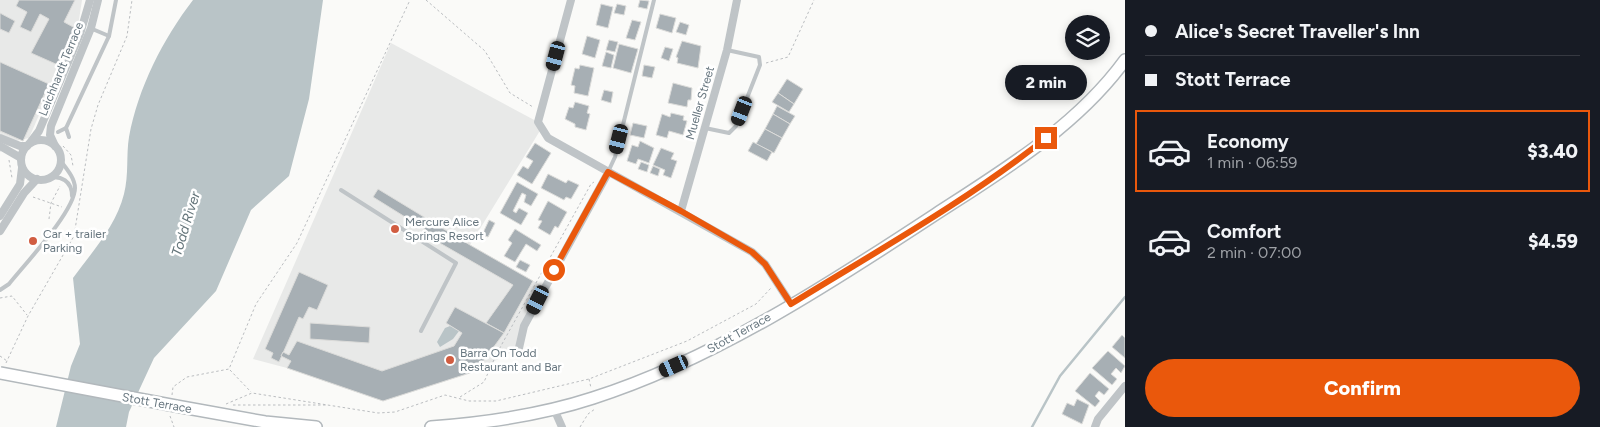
<!DOCTYPE html>
<html lang="en">
<head>
<meta charset="utf-8">
<style>
	body { margin:0; font-family:Figtree,sans-serif; background:#242831; color:#f1f3f6; height:100vh; display:flex; flex-direction:column; font-size:19px; white-space:nowrap }
	* { box-sizing:border-box; margin:0 }
	p { font-size:16px; color:#9ea1a6 }
	.icon { flex:none; width:28px; height:28px; fill:none; stroke:currentColor; stroke-width:2; stroke-linecap:round; stroke-linejoin:round }
	.map { position:relative; flex:1; overflow:hidden }
	.details { display:flex; flex-direction:column; background:#171b24; width:475px }
	.details>* { flex:none }
	.guide { display:grid; align-content:center; height:110px; padding:0 20px; background:#171b24 }
	.tools { position:absolute; left:1065px; top:15px; display:grid; gap:10px }
	.tools a { display:grid; place-items:center; width:45px; height:45px; border-radius:50%; background:#171b24; box-shadow:0 2px 8px #0003; font-size:25px }
	.end { position:absolute; width:22px; height:22px; margin:-11px; border:6px solid #ea580c; background:#fff; box-shadow:0 0 0 2px #fff }
	.from { border-radius:50% }
	.bubble { position:absolute; height:35px; border-radius:18px; background:#171b24; box-shadow:0 2px 8px #0003; font-size:16px; font-weight:800; line-height:35px; text-align:center }
	.car { position:absolute; width:15px; height:30px; margin:-15px -8px; border-radius:6px; box-shadow:0 0 4px 1px #0007; background:linear-gradient(#222 24%,#8ab4d8 0 40%,#222 0 76%,#8ab4d8 0 86%,#222 0) }
	.guide b { display:flex; align-items:center; gap:18px; height:48px; font-size:19px }
	.guide b+b { border-top:1px solid #363941 }
	.guide i { width:12px; height:12px; background:#f1f3f6 }
	ul { padding:0; list-style:none }
	li { display:flex; align-items:center; gap:15px; height:82px; margin:0 10px 8px; padding:0 10px; border:2px solid transparent; border-radius:0px }
	li div { flex:1 }
	li b { display:block; font-size:19px }
	li em { font-style:normal; font-weight:800 }
	li.on { border-color:#ea580c }
	li>.icon { width:45px; height:45px; stroke-width:1.5 }
	.action { display:flex; gap:10px; margin-top:auto; padding:10px 20px }
	.action a { flex:1; height:58px; border-radius:30px; background:#ea580c; color:#fff; font-size:20px; font-weight:800; line-height:58px; text-align:center }
	main { display:flex; flex:1; min-height:0 }
	.map>svg:first-child { display:block }
	.built { fill:#e8e9e8 }
	.water { fill:#b9c4c7 }
	.lines { fill:none; stroke-linecap:round; stroke-linejoin:round }
	.stream { stroke:#b9c4c7; stroke-width:2.5 }
	.building { fill:#a7afb4; stroke:#dcdcda }
	.secondary-casing { stroke:#b2b8bc; stroke-width:14 }
	.path { stroke:#babdc0; stroke-width:1; stroke-dasharray:2.5 2.5; stroke-linecap:butt }
	.service { stroke:#bfc4c7; stroke-width:4 }
	.minor { stroke:#bfc4c7; stroke-width:8 }
	.secondary { stroke:#fff; stroke-width:11 }
	.secondary-bridge-casing { stroke:#b2b8bc; stroke-width:14; stroke-linecap:butt }
	.secondary-bridge { stroke:#fff; stroke-width:11 }
	.route { stroke:#ea580c; stroke-width:6 }
	.poi-dot { fill:#d15d41; stroke:#fff; stroke-width:2 }
	.labels { text-anchor:middle; dominant-baseline:central; stroke-width:5; stroke-linejoin:round; paint-order:stroke }
	.street-label { font-size:12px; fill:#67767f; stroke:#fff }
	.poi-label { font-size:12px; fill:#67767f; stroke:#fff; text-anchor:start }
	.water-label { font-size:14px; font-style:italic; fill:#637479; stroke:#fff }
</style>
</head>
<body>
<main>
<div class="map">
<svg width="1125" height="427" viewBox="0 0 1125 427">
	<rect width="100%" height="100%" fill="#fafaf8"/>
	<g class="built">
		<polygon points="0,0 82,0 78,26 29,138 16,141 0,152"/>
		<polygon points="391,43 538,122 541,129 470,245 544,287 519,348 476,371 383,401 287,368 253,359"/>
	</g>
	<g class="water">
		<path d="M193,0h130l-14,99 -20,77 -38,34 -35,81 -62,67 -25,54 -3,15h-70l15,-61 9,-22 -7,-66c19,-26 43,-52 51,-84 5,-19 2,-39 5,-57 9,-49 34,-98 64,-137z"/>
		<polygon points="450,326 459,331 453,339 440,347 437,342 445,328"/>
	</g>
	<g class="lines">
		<polyline class="stream" points="1032,427 1060,376 1125,297"/>
	</g>
	<g class="building">
		<polygon points="19,0 75,0 64,22 75,28 58,65 31,53 49,19 40,14 31,32 20,27 27,12 16,6"/>
		<polygon points="640,0 649,1 647,9 638,7"/>
		<polygon points="601,4 613,7 608,28 596,25"/>
		<polygon points="617,4 626,6 624,15 614,13"/>
		<polygon points="0,13 15,21 9,33 0,29"/>
		<polygon points="660,14 676,18 672,33 656,28"/>
		<polygon points="632,20 641,22 635,40 626,38"/>
		<polygon points="680,22 689,25 686,35 676,32"/>
		<polygon points="587,36 600,40 595,58 582,54"/>
		<polygon points="609,40 618,42 615,52 606,50"/>
		<polygon points="682,41 701,46 698,68 677,63 678,58 676,57"/>
		<polygon points="619,44 638,49 631,73 613,68"/>
		<polygon points="665,47 673,49 669,61 661,58"/>
		<polygon points="606,52 614,55 611,68 602,66"/>
		<polygon points="0,62 49,84 23,141 0,131"/>
		<polygon points="580,65 594,68 588,96 574,93 575,86 571,85 575,68 579,69"/>
		<polygon points="644,65 655,67 652,78 642,76"/>
		<polygon points="787,79 803,89 794,104 778,93"/>
		<polygon points="673,83 692,88 691,100 688,100 687,107 668,103"/>
		<polygon points="604,90 613,92 611,103 601,100"/>
		<polygon points="778,93 794,104 789,112 772,102"/>
		<polygon points="575,102 589,106 587,113 590,114 586,130 575,127 575,124 565,119 569,107 573,108"/>
		<polygon points="777,106 795,116 790,124 773,114"/>
		<polygon points="671,113 684,116 683,120 687,121 683,135 669,131 667,138 656,135 662,114 670,117"/>
		<polygon points="773,114 790,124 782,138 765,129"/>
		<polygon points="633,123 647,126 644,138 630,135"/>
		<polygon points="765,129 782,138 774,153 756,144"/>
		<polygon points="640,141 654,148 649,163 638,159 636,164 627,161 632,145 638,147"/>
		<polygon points="753,142 772,152 767,161 748,151"/>
		<polygon points="535,143 551,153 532,184 517,175 523,166 528,169 533,161 526,157"/>
		<polygon points="661,148 674,153 671,159 677,161 671,178 663,175 665,170 653,165"/>
		<polygon points="641,162 649,165 647,172 638,169"/>
		<polygon points="653,166 660,169 658,176 650,173"/>
		<polygon points="548,174 566,183 568,180 579,185 571,199 566,197 564,200 541,188"/>
		<polygon points="517,182 538,194 531,206 524,202 526,195 522,193 513,211 516,213 519,208 528,213 521,225 500,213"/>
		<polygon points="378,189 470,245 533,281 504,333 486,323 513,285 424,234 426,230 373,197"/>
		<polygon points="548,201 567,212 558,228 555,226 550,235 538,228 542,221 538,220"/>
		<polygon points="489,220 495,223 488,237 482,235"/>
		<polygon points="515,229 541,245 537,251 526,244 515,262 504,256 512,243 508,240"/>
		<polygon points="520,260 530,265 526,272 516,267"/>
		<polygon points="299,272 328,285 317,310 309,307 303,319 299,317 279,362 271,358 273,353 265,349"/>
		<polygon points="455,307 504,333 476,371 383,401 287,368 291,361 281,356 283,352 289,355 297,341 382,371 454,346 462,333 446,323"/>
		<polygon points="310,323 370,327 369,343 310,339"/>
		<polygon points="1122,335 1125,338 1125,358 1112,347"/>
		<polygon points="1108,351 1125,366 1121,373 1116,368 1111,374 1117,379 1112,385 1092,368"/>
		<polygon points="1090,373 1109,389 1104,395 1099,391 1095,396 1100,401 1095,407 1075,391"/>
		<polygon points="1077,399 1089,405 1082,424 1062,414 1067,403 1074,406"/>
	</g>
	<g class="lines">
		<defs>
			<g id="secondary">
				<polyline points="176,406 265,422 316,427"/>
				<path d="M431,427c55,-4 110,-12 162,-29 120,-38 238,-115 343,-184 68,-44 141,-88 189,-154"/>
			</g>
		</defs>
		<use href="#secondary" class="secondary-casing"/>
		<g class="path">
			<polyline points="426,0 485,51 510,93 533,107"/>
			<polyline points="766,63 788,57 814,0"/>
			<polyline points="63,146 71,155 73,166"/>
			<polyline points="9,160 12,178"/>
			<polyline points="33,197 62,207"/>
			<polyline points="49,219 51,203 60,186"/>
			<polyline points="0,298 12,296 27,315"/>
			<polyline points="497,353 591,184 594,182"/>
			<polyline points="0,356 7,361"/>
			<polyline points="6,363 28,316 74,236 91,129 98,105 127,36 132,0"/>
			<polyline points="230,370 251,392"/>
			<polyline points="589,379 591,388"/>
			<polyline points="172,395 173,387 187,377 229,369 256,304 297,243 410,0"/>
			<polyline points="460,397 484,382 497,353 511,350"/>
			<polyline points="226,404 252,393 378,413 395,412 445,395 469,401 496,401 589,379 687,341 756,304 771,288"/>
			<polyline points="233,405 326,405"/>
			<polyline points="170,416 174,427"/>
			<polyline points="580,427 588,414 595,409"/>
		</g>
		<g class="service">
			<polyline points="90,28 109,36"/>
			<polyline points="705,128 729,133 736,126 760,65 759,57 727,50"/>
			<polyline points="58,132 66,128"/>
			<polyline points="69,137 66,128 109,36 116,0"/>
			<polyline points="608,172 615,157 654,0"/>
			<path d="M48,178c13,-3 24,3 24,18"/>
			<polyline points="341,190 456,263 421,331"/>
			<path d="M0,290l9,-6c16,-20 66,-73 66,-96 0,-10 -9,-20 -15,-28"/>
		</g>
		<g class="minor">
			<polyline points="571,0 538,122 548,138 752,252 765,264 791,304"/>
			<polyline points="0,138 20,146 27,146"/>
			<circle cx="41" cy="160" r="20"/>
			<polyline points="30,143 39,131 80,34 90,0"/>
			<polyline points="0,146 21,158"/>
			<polyline points="55,146 50,135 51,126 91,28 98,0"/>
			<polyline points="681,211 727,50 737,0"/>
			<polyline points="0,216 20,184 22,168"/>
			<polyline points="0,231 24,193 37,179"/>
			<polyline points="519,348 524,326 608,173"/>
			<polyline points="554,409 562,427"/>
			<polyline points="1095,427 1098,419 1125,386"/>
		</g>
		<use href="#secondary" class="secondary"/>
		<defs>
			<polyline id="secondary-bridge" points="0,373 176,406"/>
		</defs>
		<use href="#secondary-bridge" class="secondary-bridge-casing"/>
		<use href="#secondary-bridge" class="secondary-bridge"/>
	</g>
	<g class="lines">
		<path class="route" d="M554,270l54,-98 73,39 71,41 13,12 26,40c86,-53 176,-103 255,-166"/>
	</g>
	<g class="poi-dot">
		<circle cx="395" cy="229" r="5"/>
		<circle cx="33" cy="241" r="5"/>
		<circle cx="450" cy="360" r="5"/>
	</g>
	<g class="labels">
		<g class="street-label">
			<text transform="translate(61 69) rotate(-68)">Leichhardt Terrace</text>
			<text transform="translate(700 103) rotate(-74)">Mueller Street</text>
			<text transform="translate(739 333) rotate(-29)">Stott Terrace</text>
			<text transform="translate(157 403) rotate(10)">Stott Terrace</text>
		</g>
		<g class="poi-label">
			<text x="405" y="222">Mercure Alice<tspan x="405" dy="14">Springs Resort</tspan></text>
			<text x="43" y="234">Car + trailer<tspan x="43" dy="14">Parking</tspan></text>
			<text x="460" y="353">Barra On Todd<tspan x="460" dy="14">Restaurant and Bar</tspan></text>
		</g>
		<g class="water-label">
			<text transform="translate(186 224) rotate(-73)">Todd River</text>
		</g>
	</g>
</svg>
<div class="tools">
<a><svg class="icon" aria-label="layers" viewBox="0 0 24 24"><path d="M12 4l9 5-9 5-9-5zM3 14l9 5 9-5"/></svg></a>
</div>
<i class="end from" style="left:554px;top:270px"></i>
<i class="end" style="left:1046px;top:138px"></i>
<div class="bubble" style="left:1005px;top:65px;width:82px">2 min</div>
<i class="car" style="left:556px;top:56px;rotate:195deg"></i>
<i class="car" style="left:742px;top:111px;rotate:201deg"></i>
<i class="car" style="left:619px;top:139px;rotate:194deg"></i>
<i class="car" style="left:538px;top:300px;rotate:207deg"></i>
<i class="car" style="left:674px;top:366px;rotate:246deg"></i>
</div>
<section class="details">
<div class="guide">
<b><i class="from"></i>Alice's Secret Traveller's Inn</b>
<b><i></i>Stott Terrace</b>
</div>
<ul>
<li class="on"><svg class="icon" aria-label="car" viewBox="0 0 24 24"><path d="M5 17H2v-5l4-1 3-4h7l3 4 3 1v5h-3M9 17h6M6 11h13"/><circle cx="7" cy="17" r="2"/><circle cx="17" cy="17" r="2"/></svg><div><b>Economy</b><p>1 min · 06:59</p></div><em>$3.40</em></li>
<li><svg class="icon" aria-label="car" viewBox="0 0 24 24"><path d="M5 17H2v-5l4-1 3-4h7l3 4 3 1v5h-3M9 17h6M6 11h13"/><circle cx="7" cy="17" r="2"/><circle cx="17" cy="17" r="2"/></svg><div><b>Comfort</b><p>2 min · 07:00</p></div><em>$4.59</em></li>
</ul>
<div class="action"><a>Confirm</a></div>
</section>
</main>
</body>
</html>
